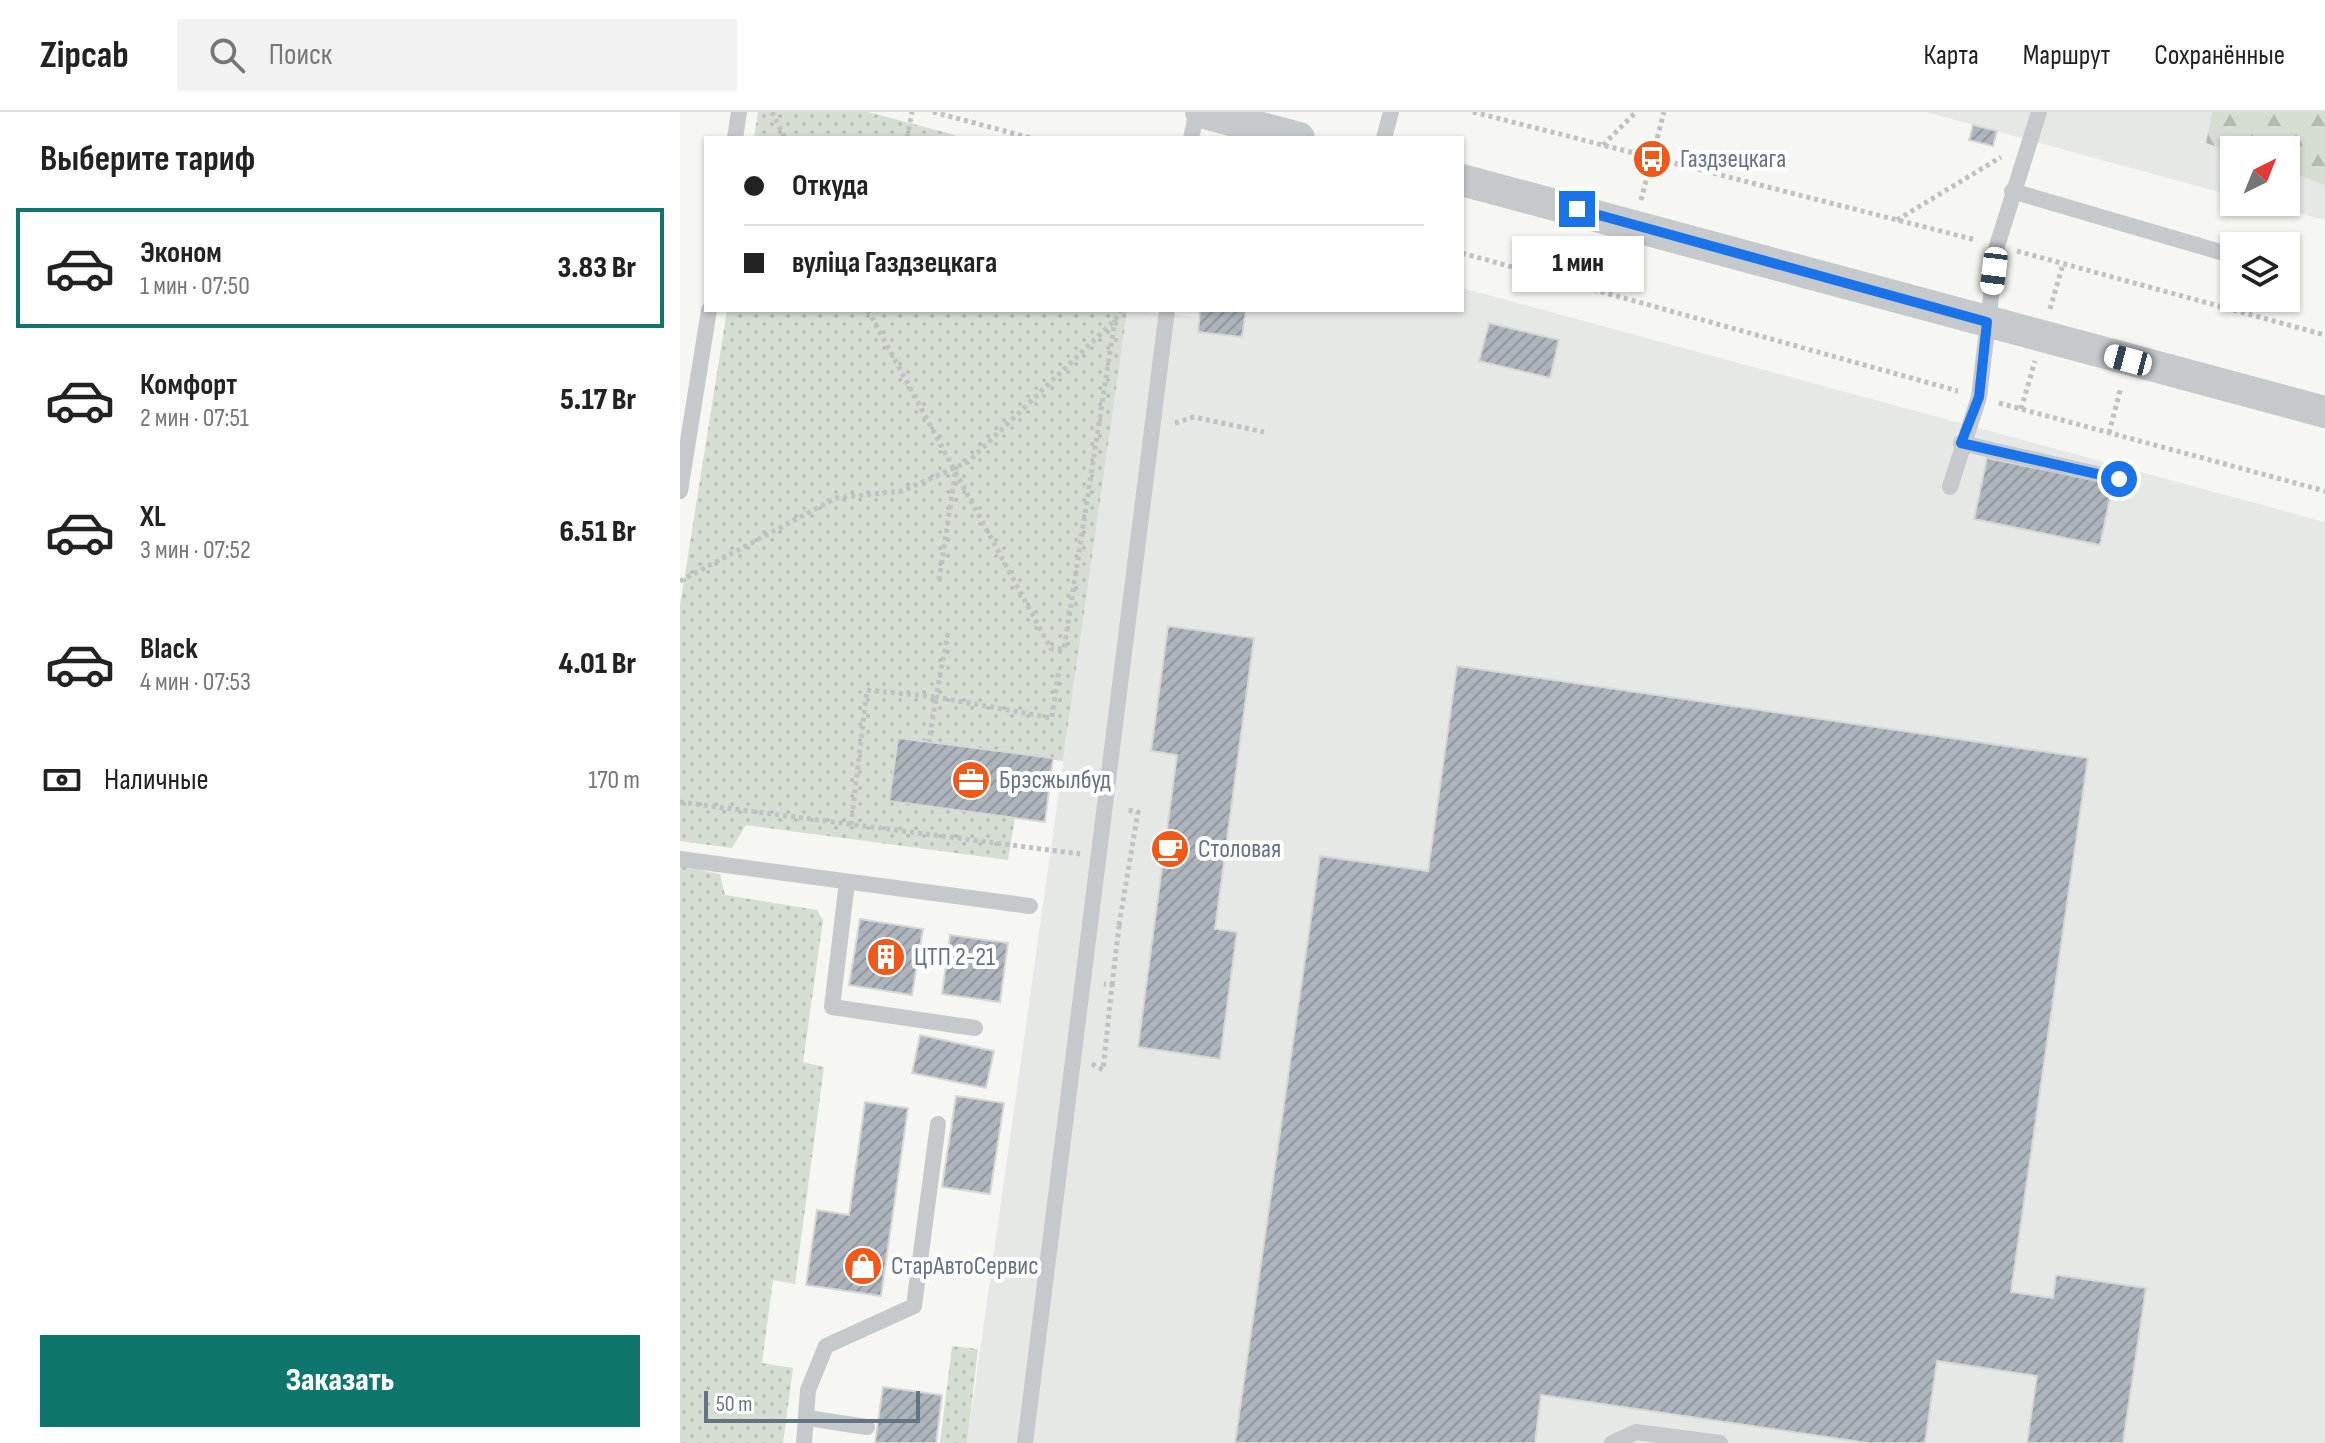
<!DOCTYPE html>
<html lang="ru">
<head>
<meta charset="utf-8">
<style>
	body { margin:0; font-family:"Sofia Sans Condensed",sans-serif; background:#f2f2f2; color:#222; height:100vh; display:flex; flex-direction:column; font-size:30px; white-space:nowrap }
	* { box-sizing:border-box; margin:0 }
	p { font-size:26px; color:#767676 }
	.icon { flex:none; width:44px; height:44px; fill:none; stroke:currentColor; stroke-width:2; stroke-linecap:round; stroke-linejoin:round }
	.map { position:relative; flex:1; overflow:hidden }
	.panel { display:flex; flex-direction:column; background:#fff; width:680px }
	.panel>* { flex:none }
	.top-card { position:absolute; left:24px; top:24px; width:760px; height:176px; border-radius:0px; box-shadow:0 2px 6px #0004; display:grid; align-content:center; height:176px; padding:0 40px; background:#fff }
	.needle { width:52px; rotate:43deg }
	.controls { position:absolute; left:1540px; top:24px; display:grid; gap:16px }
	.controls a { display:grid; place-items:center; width:80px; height:80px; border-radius:0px; background:#fff; box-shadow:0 2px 6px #0004; font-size:40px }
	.scale { position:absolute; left:24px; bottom:20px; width:216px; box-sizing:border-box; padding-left:8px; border:4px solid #637485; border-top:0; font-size:22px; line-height:28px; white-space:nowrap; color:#637485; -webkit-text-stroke:6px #fff; paint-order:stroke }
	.end { position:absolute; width:36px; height:36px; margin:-18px; border:10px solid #1a73e8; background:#fff; box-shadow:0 0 0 4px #fff }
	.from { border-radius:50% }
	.bubble { position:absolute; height:56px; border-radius:0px; background:#fff; box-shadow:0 2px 6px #0004; font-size:26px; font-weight:800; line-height:56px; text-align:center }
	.car { position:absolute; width:24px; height:48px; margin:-24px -12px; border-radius:10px; box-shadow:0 0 6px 2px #0007; background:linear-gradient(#fff 24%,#345 0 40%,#fff 0 76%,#345 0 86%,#fff 0) }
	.top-card b { display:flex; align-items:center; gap:28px; height:76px; font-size:30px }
	.top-card b+b { border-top:2px solid #e0e0e0 }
	.top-card i { width:20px; height:20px; background:#222 }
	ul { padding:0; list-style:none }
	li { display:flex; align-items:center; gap:24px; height:120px; margin:0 16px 12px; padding:0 24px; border:4px solid transparent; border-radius:0px }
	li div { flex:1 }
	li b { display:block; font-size:30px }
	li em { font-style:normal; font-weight:800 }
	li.active { border-color:#0f766e }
	li>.icon { width:72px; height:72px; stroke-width:1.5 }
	h2 { padding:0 40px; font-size:36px; line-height:96px }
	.pay { display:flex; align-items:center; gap:20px; height:88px; padding:0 40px; font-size:30px }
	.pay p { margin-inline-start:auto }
	.action { display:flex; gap:16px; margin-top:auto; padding:16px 40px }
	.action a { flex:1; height:92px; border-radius:0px; background:#0f766e; color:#fff; font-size:32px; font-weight:800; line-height:92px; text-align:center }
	header { display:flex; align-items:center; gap:48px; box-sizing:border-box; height:112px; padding:0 40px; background:#fff; border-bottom:2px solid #e0e0e0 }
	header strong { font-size:38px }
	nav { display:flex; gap:44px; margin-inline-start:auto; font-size:28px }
	.search { width:560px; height:72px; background:#f2f2f2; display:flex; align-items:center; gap:20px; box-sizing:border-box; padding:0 28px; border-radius:0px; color:#767676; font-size:30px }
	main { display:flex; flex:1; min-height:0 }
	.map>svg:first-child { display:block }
	.built { fill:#e6e8e6 }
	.grass { fill:url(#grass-dots) }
	.forest { fill:url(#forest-firs) }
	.building { fill:url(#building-hatch); stroke:#d7d7d5; stroke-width:2 }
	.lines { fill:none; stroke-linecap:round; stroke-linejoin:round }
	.path { stroke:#bfc1c3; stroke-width:5; stroke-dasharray:4 4; stroke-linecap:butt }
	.lane { stroke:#c5c9cc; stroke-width:16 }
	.street { stroke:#c5c9cc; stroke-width:32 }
	.route { stroke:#1a73e8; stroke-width:10 }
	.labels { text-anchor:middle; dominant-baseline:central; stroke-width:8; stroke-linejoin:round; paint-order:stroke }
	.poi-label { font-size:26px; fill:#637485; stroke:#fff; text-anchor:start }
</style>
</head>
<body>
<header>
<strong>Zipcab</strong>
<div class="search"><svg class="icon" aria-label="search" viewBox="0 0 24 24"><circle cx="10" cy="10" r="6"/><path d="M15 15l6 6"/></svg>Поиск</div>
<nav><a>Карта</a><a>Маршрут</a><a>Сохранённые</a></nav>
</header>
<main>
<section class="panel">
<h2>Выберите тариф</h2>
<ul>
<li class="active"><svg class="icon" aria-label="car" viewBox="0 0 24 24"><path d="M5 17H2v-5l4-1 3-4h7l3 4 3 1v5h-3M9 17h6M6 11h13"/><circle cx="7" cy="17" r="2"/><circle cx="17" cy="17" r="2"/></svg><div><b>Эконом</b><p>1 мин · 07:50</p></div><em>3.83 Br</em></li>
<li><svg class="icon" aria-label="car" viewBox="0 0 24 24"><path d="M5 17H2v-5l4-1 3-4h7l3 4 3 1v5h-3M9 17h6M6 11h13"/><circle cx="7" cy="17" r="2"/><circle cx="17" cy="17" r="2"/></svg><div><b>Комфорт</b><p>2 мин · 07:51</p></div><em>5.17 Br</em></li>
<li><svg class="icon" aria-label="car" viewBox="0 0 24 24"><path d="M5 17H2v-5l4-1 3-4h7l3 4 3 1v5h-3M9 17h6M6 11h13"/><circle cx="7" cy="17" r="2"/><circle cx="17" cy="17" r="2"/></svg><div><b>XL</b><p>3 мин · 07:52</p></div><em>6.51 Br</em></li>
<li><svg class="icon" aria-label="car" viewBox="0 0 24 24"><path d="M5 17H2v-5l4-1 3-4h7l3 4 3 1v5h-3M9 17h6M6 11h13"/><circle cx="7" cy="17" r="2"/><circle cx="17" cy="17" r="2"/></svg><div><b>Black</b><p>4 мин · 07:53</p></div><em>4.01 Br</em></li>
</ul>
<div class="pay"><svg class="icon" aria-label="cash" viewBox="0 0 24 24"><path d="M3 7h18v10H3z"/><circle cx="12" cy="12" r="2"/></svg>Наличные<p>170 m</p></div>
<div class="action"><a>Заказать</a></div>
</section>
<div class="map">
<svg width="1645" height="1331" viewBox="0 0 1645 1331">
	<defs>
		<pattern id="grass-dots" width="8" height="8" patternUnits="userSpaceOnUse" patternTransform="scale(2)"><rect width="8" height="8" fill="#d6ded3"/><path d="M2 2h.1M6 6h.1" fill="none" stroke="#b1b9b1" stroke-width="1.8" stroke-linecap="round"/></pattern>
		<pattern id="forest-firs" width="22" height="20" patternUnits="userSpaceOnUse" patternTransform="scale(2)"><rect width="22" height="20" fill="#d6ded3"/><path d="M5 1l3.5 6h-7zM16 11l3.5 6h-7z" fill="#b1b9b1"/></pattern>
		<pattern id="building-hatch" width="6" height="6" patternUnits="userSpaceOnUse" patternTransform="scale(2)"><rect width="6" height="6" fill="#adb4bb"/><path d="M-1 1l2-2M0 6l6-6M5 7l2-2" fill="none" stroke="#90979e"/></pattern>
	</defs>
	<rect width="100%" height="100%" fill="#f6f6f2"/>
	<g class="built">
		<polygon points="1246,0 1645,0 1645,108 1578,90 1606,90 1606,38 1554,38 1554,84"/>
		<polygon points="782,176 1645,410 1645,1331 287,1331 447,198 519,205 536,198 782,198"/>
	</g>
	<g class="grass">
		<polygon points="78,0 188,0 275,23 274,26 74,26"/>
		<polygon points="47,198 447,200 383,649 218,626 210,689 335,706 328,748 66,713 52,736 0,729 0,494"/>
		<polygon points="0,754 40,762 45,783 137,798 143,808 123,950 144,955 115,1172 93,1168 82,1251 113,1256 103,1331 0,1331"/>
		<polygon points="272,1234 298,1237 287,1331 260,1331"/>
	</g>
	<polygon class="forest" points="1532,0 1645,0 1645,73 1606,59 1606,38 1554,41 1526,31"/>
	<g class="building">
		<polygon points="1293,13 1317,19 1313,34 1289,28"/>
		<polygon points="520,198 566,198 562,225 518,220"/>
		<polygon points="809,211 879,228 870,266 799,249"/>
		<polygon points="1307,346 1433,372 1420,433 1294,407"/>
		<polygon points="488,514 574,526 535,817 557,820 540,947 458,935 497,643 471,639"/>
		<polygon points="777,554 1408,646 1331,1180 1373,1186 1376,1163 1466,1176 1443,1331 1347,1331 1357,1264 1257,1249 1245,1331 1188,1331 861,1283 855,1331 555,1331 640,744 748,759"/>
		<polygon points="218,626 373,646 365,710 209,689"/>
		<polygon points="180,807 243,817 232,883 169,873"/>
		<polygon points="270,823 328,831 320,890 262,882"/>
		<polygon points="240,923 314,939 306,976 232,961"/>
		<polygon points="276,984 324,991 310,1082 262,1075"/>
		<polygon points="185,990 228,996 201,1184 126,1173 137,1098 169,1103"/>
		<polygon points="203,1275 262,1283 256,1331 195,1331"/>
	</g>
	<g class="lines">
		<g class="path">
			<polyline points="92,0 105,26"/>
			<polyline points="253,0 351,26"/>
			<polyline points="793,0 1296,128"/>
			<polyline points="227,26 232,0"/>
			<polyline points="923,33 956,0"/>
			<polyline points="961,88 984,0"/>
			<polyline points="1217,108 1321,45"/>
			<polyline points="1337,139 1645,223"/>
			<polyline points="782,141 1278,279"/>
			<polyline points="1370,197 1383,152"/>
			<polyline points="188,198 371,537 384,537 435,208"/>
			<polyline points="1319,291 1645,379"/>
			<polyline points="1341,297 1355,249"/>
			<polyline points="495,311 514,305 584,320"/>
			<polyline points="1429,321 1441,275"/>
			<polyline points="259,468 276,357"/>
			<polyline points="0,469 156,386 222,379 288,350 435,208 441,198"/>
			<polyline points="268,521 256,585 372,606 379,557"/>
			<polyline points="0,690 400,742"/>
			<polyline points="171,713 187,578 256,585 249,630"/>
			<polyline points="439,813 458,700 447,698"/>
			<polyline points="432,873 439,814 436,813"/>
			<polyline points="412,952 423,958 432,873 424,872"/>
		</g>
		<g class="lane">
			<polyline points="55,26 59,0"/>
			<polyline points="511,26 517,0"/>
			<polyline points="704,26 711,0"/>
			<polyline points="1332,79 1554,144"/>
			<polyline points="1281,331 1439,367"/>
			<polyline points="1270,375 1299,285 1317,134 1359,0"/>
			<polyline points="0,379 29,198"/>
			<polyline points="0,747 350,794"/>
			<polyline points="167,770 152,895 295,916"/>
			<polyline points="127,1306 187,1315"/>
			<polyline points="124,1331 128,1278 146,1234 234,1194 258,1012"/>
			<polyline points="345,1331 487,198"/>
			<polyline points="932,1331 956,1320 1040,1331"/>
		</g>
		<g class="street">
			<polyline points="521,0 619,26"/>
			<polyline points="782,68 1645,300"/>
		</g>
	</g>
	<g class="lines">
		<polyline class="route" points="897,97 1307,210 1299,285 1281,331 1439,367"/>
	</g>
	<defs>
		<symbol id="bus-disc" viewBox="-11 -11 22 22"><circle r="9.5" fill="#ef5919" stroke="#fff"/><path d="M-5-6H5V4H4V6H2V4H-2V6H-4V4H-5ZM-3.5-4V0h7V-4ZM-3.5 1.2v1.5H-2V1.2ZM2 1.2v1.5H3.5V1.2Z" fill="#fff"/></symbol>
		<symbol id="office-disc" viewBox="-11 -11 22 22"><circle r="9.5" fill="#ef5919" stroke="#fff"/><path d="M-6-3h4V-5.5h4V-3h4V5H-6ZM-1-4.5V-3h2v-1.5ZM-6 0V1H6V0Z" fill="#fff"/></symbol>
		<symbol id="cafe-disc" viewBox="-11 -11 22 22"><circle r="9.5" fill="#ef5919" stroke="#fff"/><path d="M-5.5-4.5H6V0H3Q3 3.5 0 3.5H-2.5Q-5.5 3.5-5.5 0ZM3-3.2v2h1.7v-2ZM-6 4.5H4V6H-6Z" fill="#fff"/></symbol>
		<symbol id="building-disc" viewBox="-11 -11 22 22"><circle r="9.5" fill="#ef5919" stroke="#fff"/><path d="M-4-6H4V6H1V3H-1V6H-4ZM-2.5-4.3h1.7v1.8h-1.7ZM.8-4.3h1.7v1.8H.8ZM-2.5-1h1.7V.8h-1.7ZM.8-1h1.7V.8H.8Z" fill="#fff"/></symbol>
		<symbol id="shop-disc" viewBox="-11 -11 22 22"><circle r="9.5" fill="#ef5919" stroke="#fff"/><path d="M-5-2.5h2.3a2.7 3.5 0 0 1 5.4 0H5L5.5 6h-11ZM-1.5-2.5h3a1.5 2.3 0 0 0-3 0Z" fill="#fff"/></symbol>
	</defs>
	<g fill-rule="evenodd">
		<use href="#bus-disc" x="950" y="25" width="44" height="44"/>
		<use href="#office-disc" x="269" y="646" width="44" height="44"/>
		<use href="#cafe-disc" x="468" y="715" width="44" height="44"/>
		<use href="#building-disc" x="184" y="823" width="44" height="44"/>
		<use href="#shop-disc" x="161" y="1132" width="44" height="44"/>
	</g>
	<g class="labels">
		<g class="poi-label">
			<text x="1000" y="47">Газдзецкага</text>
			<text x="319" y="668">Брэсжылбуд</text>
			<text x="518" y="737">Столовая</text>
			<text x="234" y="845">ЦТП 2-21</text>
			<text x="211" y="1154">СтарАвтоСервис</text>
		</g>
	</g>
</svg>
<div class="controls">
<a><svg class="needle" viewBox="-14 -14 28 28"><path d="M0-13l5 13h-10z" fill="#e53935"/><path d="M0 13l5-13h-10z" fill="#767676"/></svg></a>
<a><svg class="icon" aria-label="layers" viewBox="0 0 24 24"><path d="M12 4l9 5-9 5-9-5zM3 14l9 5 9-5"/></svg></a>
</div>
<div class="scale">50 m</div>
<i class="end from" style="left:1439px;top:367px"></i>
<i class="end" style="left:897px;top:97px"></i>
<div class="bubble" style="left:832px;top:124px;width:132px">1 мин</div>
<i class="car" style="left:1314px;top:159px;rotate:187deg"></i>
<i class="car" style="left:1448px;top:248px;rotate:285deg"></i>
<div class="top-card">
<b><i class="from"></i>Откуда</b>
<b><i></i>вуліца Газдзецкага</b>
</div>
</div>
</main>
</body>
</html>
